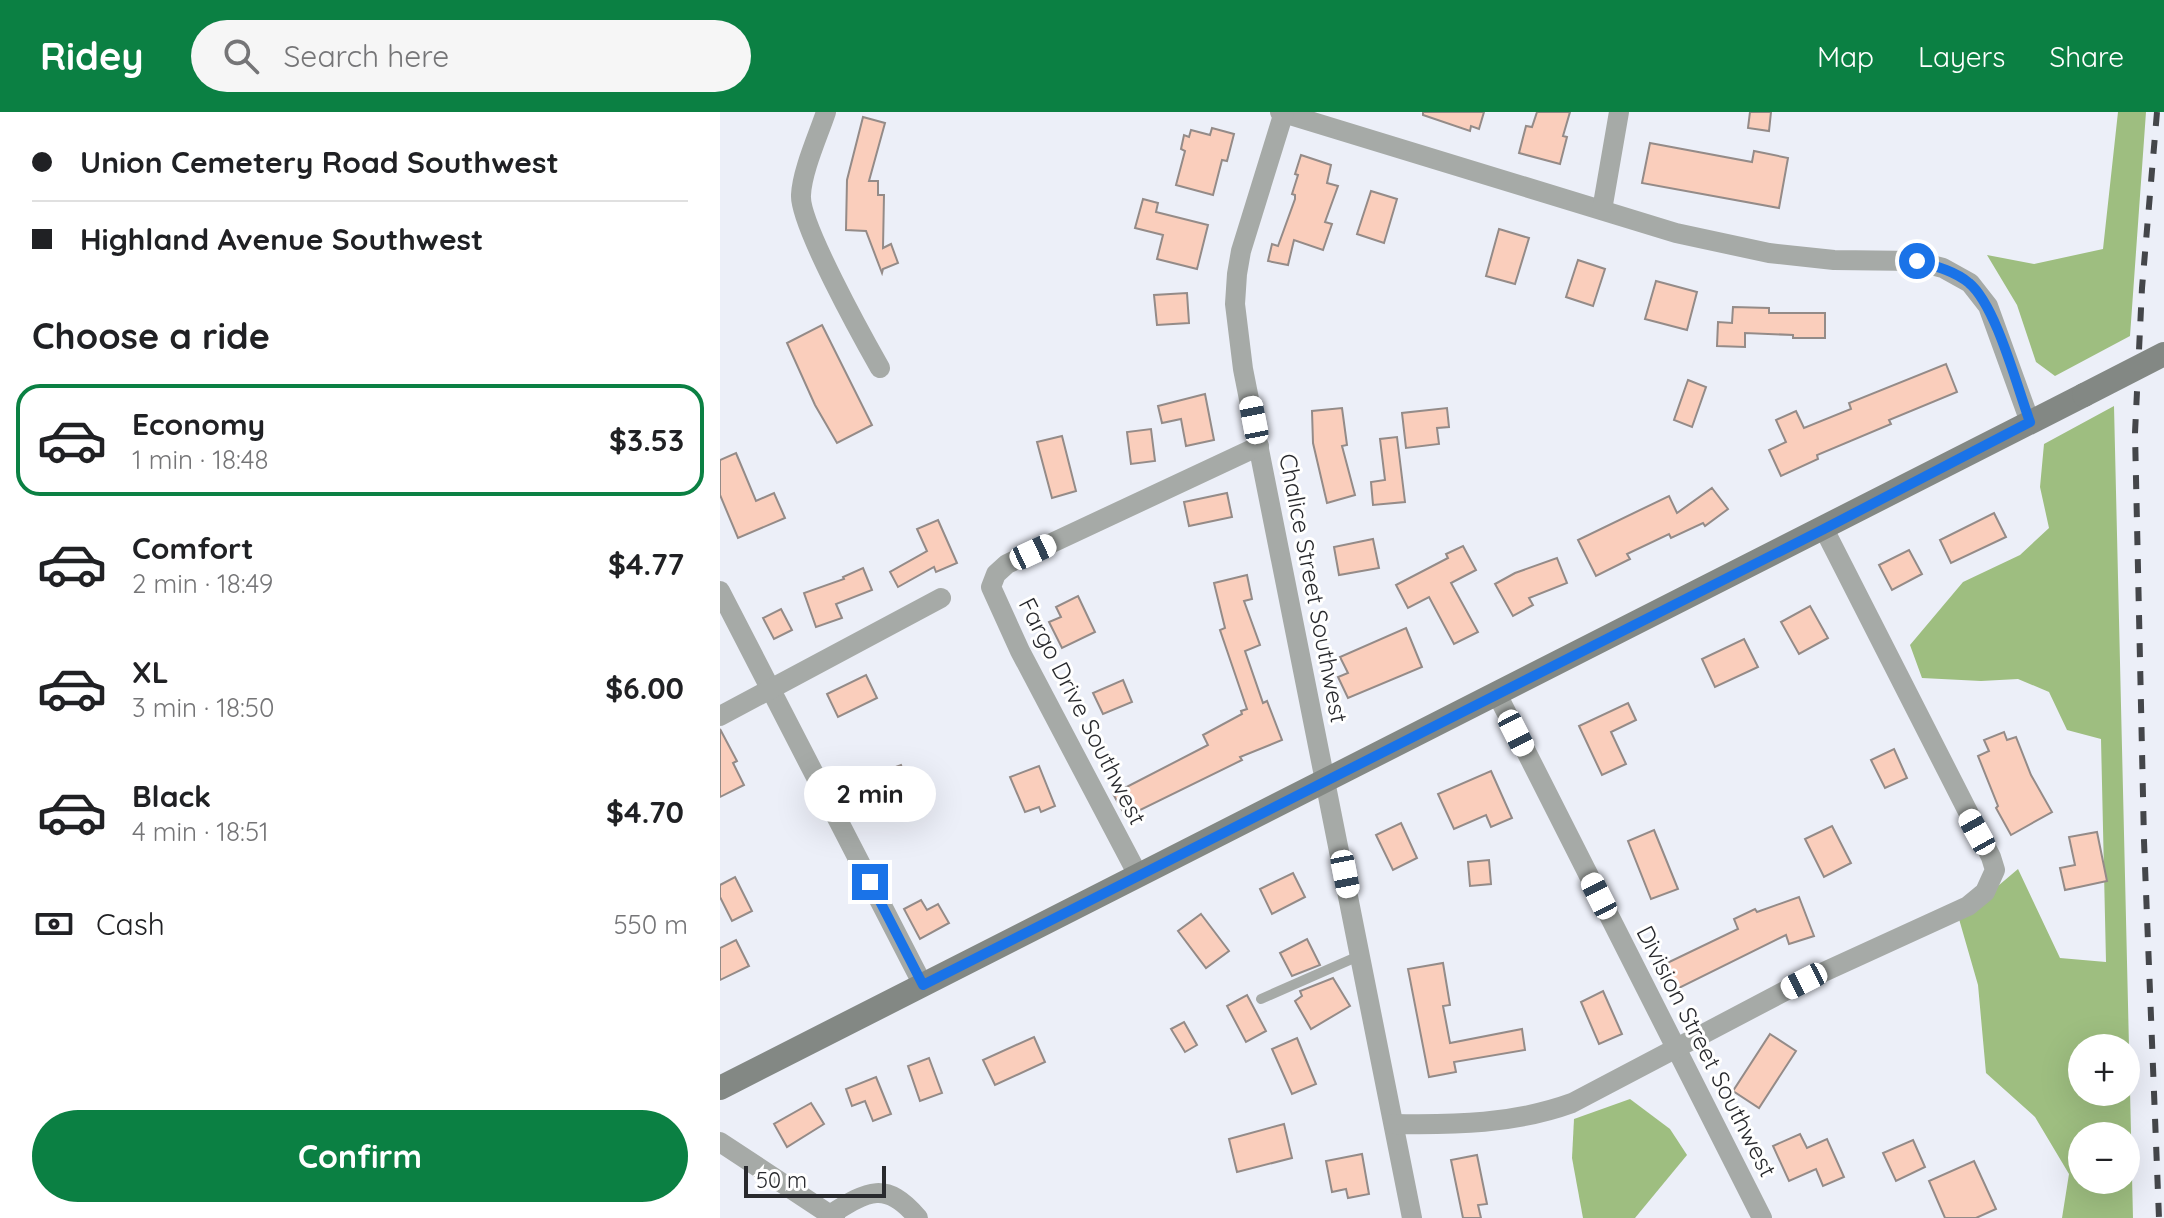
<!DOCTYPE html>
<html lang="en">
<head>
<meta charset="utf-8">
<style>
	body { margin:0; font-family:Quicksand,sans-serif; background:#f6f6f6; color:#202124; height:100vh; display:flex; flex-direction:column; font-size:30px; white-space:nowrap }
	* { box-sizing:border-box; margin:0 }
	p { font-size:26px; color:#757577 }
	.icon { flex:none; width:44px; height:44px; fill:none; stroke:currentColor; stroke-width:2; stroke-linecap:round; stroke-linejoin:round }
	.map { position:relative; flex:1; overflow:hidden }
	.sheet { display:flex; flex-direction:column; background:#fff; width:720px }
	.sheet>* { flex:none }
	.top-card { display:grid; align-content:center; height:176px; padding:0 32px; background:#fff }
	.fabs { position:absolute; left:1348px; top:922px; display:grid; gap:16px }
	.fabs a { display:grid; place-items:center; width:72px; height:72px; border-radius:50%; background:#fff; box-shadow:0 8px 32px #0002; font-size:40px }
	.scale { position:absolute; left:24px; bottom:20px; width:142px; box-sizing:border-box; padding-left:8px; border:4px solid #292a2e; border-top:0; font-size:22px; line-height:28px; white-space:nowrap; color:#292a2e; -webkit-text-stroke:6px #fff; paint-order:stroke }
	.end { position:absolute; width:36px; height:36px; margin:-18px; border:10px solid #1a73e8; background:#fff; box-shadow:0 0 0 4px #fff }
	.from { border-radius:50% }
	.bubble { position:absolute; height:56px; border-radius:28px; background:#fff; box-shadow:0 8px 32px #0002; font-size:26px; font-weight:700; line-height:56px; text-align:center }
	.car { position:absolute; width:24px; height:48px; margin:-24px -12px; border-radius:10px; box-shadow:0 0 6px 2px #0007; background:linear-gradient(#fff 24%,#345 0 40%,#fff 0 76%,#345 0 86%,#fff 0) }
	.top-card b { display:flex; align-items:center; gap:28px; height:76px; font-size:30px }
	.top-card b+b { border-top:2px solid #e0e0e0 }
	.top-card i { width:20px; height:20px; background:#202124 }
	ul { padding:0; list-style:none }
	li { display:flex; align-items:center; gap:24px; height:112px; margin:0 16px 12px; padding:0 16px; border:4px solid transparent; border-radius:24px }
	li div { flex:1 }
	li b { display:block; font-size:30px }
	li em { font-style:normal; font-weight:700 }
	li.current { border-color:#0b8043 }
	li>.icon { width:72px; height:72px; stroke-width:1.5 }
	h2 { padding:0 32px; font-size:36px; line-height:96px }
	.pay { display:flex; align-items:center; gap:20px; height:88px; padding:0 32px; font-size:30px }
	.pay p { margin-inline-start:auto }
	.cta { display:flex; gap:16px; margin-top:auto; padding:16px 32px }
	.cta a { flex:1; height:92px; border-radius:48px; background:#0b8043; color:#fff; font-size:32px; font-weight:700; line-height:92px; text-align:center }
	header { display:flex; align-items:center; gap:48px; box-sizing:border-box; height:112px; padding:0 40px; background:#0b8043; color:#fff }
	header strong { font-size:38px }
	nav { display:flex; gap:44px; margin-inline-start:auto; font-size:28px }
	.search { width:560px; height:72px; background:#f6f6f6; display:flex; align-items:center; gap:20px; box-sizing:border-box; padding:0 28px; border-radius:44px; color:#757577; font-size:30px }
	main { display:flex; flex:1; min-height:0 }
	.map>svg:first-child { display:block }
	.forest { fill:#9ebe80; fill-rule:evenodd }
	.building { fill:#facebc; stroke:#948b88; stroke-width:2 }
	.lines { fill:none; stroke-linecap:round; stroke-linejoin:round }
	.lane { stroke:#a6aaa7; stroke-width:10 }
	.street { stroke:#a6aaa7; stroke-width:20 }
	.secondary { stroke:#838884; stroke-width:24 }
	.rail { stroke:#44464a; stroke-width:6; stroke-dasharray:14 14; stroke-linecap:butt }
	.secondary-bridge { stroke:#838884; stroke-width:24 }
	.route { stroke:#1a73e8; stroke-width:10 }
	.labels { text-anchor:middle; dominant-baseline:central; stroke-width:6; stroke-linejoin:round; paint-order:stroke }
	.street-label { font-size:24px; fill:#292a2e; stroke:#fff }
</style>
</head>
<body>
<header>
<strong>Ridey</strong>
<div class="search"><svg class="icon" aria-label="search" viewBox="0 0 24 24"><circle cx="10" cy="10" r="6"/><path d="M15 15l6 6"/></svg>Search here</div>
<nav><a>Map</a><a>Layers</a><a>Share</a></nav>
</header>
<main>
<section class="sheet">
<div class="top-card">
<b><i class="from"></i>Union Cemetery Road Southwest</b>
<b><i></i>Highland Avenue Southwest</b>
</div>
<h2>Choose a ride</h2>
<ul>
<li class="current"><svg class="icon" aria-label="car" viewBox="0 0 24 24"><path d="M5 17H2v-5l4-1 3-4h7l3 4 3 1v5h-3M9 17h6M6 11h13"/><circle cx="7" cy="17" r="2"/><circle cx="17" cy="17" r="2"/></svg><div><b>Economy</b><p>1 min · 18:48</p></div><em>$3.53</em></li>
<li><svg class="icon" aria-label="car" viewBox="0 0 24 24"><path d="M5 17H2v-5l4-1 3-4h7l3 4 3 1v5h-3M9 17h6M6 11h13"/><circle cx="7" cy="17" r="2"/><circle cx="17" cy="17" r="2"/></svg><div><b>Comfort</b><p>2 min · 18:49</p></div><em>$4.77</em></li>
<li><svg class="icon" aria-label="car" viewBox="0 0 24 24"><path d="M5 17H2v-5l4-1 3-4h7l3 4 3 1v5h-3M9 17h6M6 11h13"/><circle cx="7" cy="17" r="2"/><circle cx="17" cy="17" r="2"/></svg><div><b>XL</b><p>3 min · 18:50</p></div><em>$6.00</em></li>
<li><svg class="icon" aria-label="car" viewBox="0 0 24 24"><path d="M5 17H2v-5l4-1 3-4h7l3 4 3 1v5h-3M9 17h6M6 11h13"/><circle cx="7" cy="17" r="2"/><circle cx="17" cy="17" r="2"/></svg><div><b>Black</b><p>4 min · 18:51</p></div><em>$4.70</em></li>
</ul>
<div class="pay"><svg class="icon" aria-label="cash" viewBox="0 0 24 24"><path d="M3 7h18v10H3z"/><circle cx="12" cy="12" r="2"/></svg>Cash<p>550 m</p></div>
<div class="cta"><a>Confirm</a></div>
</section>
<div class="map">
<svg width="1444" height="1106" viewBox="0 0 1444 1106">
	<rect width="100%" height="100%" fill="#eceff8"/>
	<g class="forest">
		<polygon points="1398,0 1426,0 1410,224 1335,264 1316,250 1297,193 1267,143 1314,152 1383,137"/>
		<path d="M1394,294l19,812h-71l7,-44 -34,-57 -49,-44 -8,-88 -19,-66 59,-50 42,89 46,4 -5,-223 -34,-9 -18,-38 -31,-13 -37,2 -59,-3 -12,-33 53,-63 57,-27 29,-27 -9,-41 4,-43zM1362,936h44v44h-44zM1362,1024h44v44h-44z"/>
		<polygon points="910,987 950,1017 967,1043 915,1106 863,1106 852,1046 854,1007"/>
	</g>
	<g class="building">
		<polygon points="703,0 764,0 759,17 751,14 750,19 703,3"/>
		<polygon points="817,0 850,0 843,24 847,25 840,52 799,41 806,14 812,15"/>
		<polygon points="1030,0 1051,0 1049,19 1028,16"/>
		<polygon points="143,5 165,11 149,69 158,69 158,83 164,83 163,136 171,132 178,151 163,157 162,161 146,119 126,118 127,68"/>
		<polygon points="492,16 514,22 507,49 502,48 493,83 456,73 465,39 461,37 464,23 469,25 471,18 490,23"/>
		<polygon points="930,31 1032,50 1034,39 1068,46 1059,96 922,71"/>
		<polygon points="581,43 611,53 607,71 618,74 605,110 612,112 603,138 574,128 568,153 548,149 552,132 558,134 575,87 575,83 572,82 578,63 575,62"/>
		<polygon points="651,79 677,87 664,131 637,122"/>
		<polygon points="423,87 438,91 436,100 488,113 477,157 437,147 443,123 415,116"/>
		<polygon points="779,117 809,126 795,172 766,164"/>
		<polygon points="858,148 885,157 873,194 846,185"/>
		<polygon points="936,169 977,180 967,218 925,207"/>
		<polygon points="467,181 469,211 437,213 434,183"/>
		<polygon points="1013,195 1049,196 1049,201 1105,201 1105,226 1073,226 1073,223 1025,221 1025,235 997,234 998,210 1012,211"/>
		<polygon points="102,213 152,313 117,331 95,293 67,231"/>
		<polygon points="1226,252 1237,280 1169,308 1171,312 1097,343 1098,347 1061,364 1049,338 1066,330 1056,308 1076,299 1084,316 1131,297 1129,291"/>
		<polygon points="968,268 986,275 972,315 954,308"/>
		<polygon points="485,282 494,328 466,334 461,307 442,311 438,294"/>
		<polygon points="622,296 627,333 622,334 635,383 607,391 593,331 592,299"/>
		<polygon points="727,296 729,315 717,316 719,332 686,336 682,301"/>
		<polygon points="431,317 435,349 411,352 407,320"/>
		<polygon points="342,324 356,379 332,386 317,330"/>
		<polygon points="677,325 685,390 653,393 651,370 665,368 660,327"/>
		<polygon points="16,341 36,389 54,381 65,406 18,426 0,383 0,348"/>
		<polygon points="992,376 1008,397 985,414 983,411 951,426 949,422 907,442 910,447 876,464 858,428 949,384 957,401"/>
		<polygon points="507,381 512,405 469,414 464,390"/>
		<polygon points="1274,401 1286,425 1231,451 1220,428"/>
		<polygon points="218,408 237,451 216,460 214,455 178,475 170,460 207,439 197,417"/>
		<polygon points="653,427 659,456 619,463 614,435"/>
		<polygon points="743,434 756,458 731,471 758,520 734,532 709,485 688,496 676,473 728,446 726,442"/>
		<polygon points="1189,438 1202,462 1172,478 1159,453"/>
		<polygon points="837,446 847,471 809,486 813,493 793,504 775,472 795,461"/>
		<polygon points="143,456 152,478 116,492 122,506 96,515 84,481 124,467 123,465"/>
		<polygon points="527,463 532,487 524,489 540,533 525,539 543,591 547,589 562,628 520,645 522,648 406,705 393,682 488,633 483,623 522,602 521,599 527,597 500,518 505,516 494,471"/>
		<polygon points="358,484 375,520 342,536 329,510 341,505 336,495"/>
		<polygon points="1090,494 1108,526 1079,542 1061,510"/>
		<polygon points="61,497 72,518 54,527 43,506"/>
		<polygon points="686,516 702,555 628,586 618,565 628,561 620,545"/>
		<polygon points="1024,527 1038,555 995,575 982,547"/>
		<polygon points="146,563 157,586 118,605 107,582"/>
		<polygon points="403,568 412,590 383,602 373,581"/>
		<polygon points="908,591 916,608 891,620 906,652 882,663 859,614"/>
		<polygon points="0,617 17,649 13,651 24,673 0,685"/>
		<polygon points="1284,620 1287,628 1296,625 1311,663 1332,700 1291,723 1276,696 1278,694 1258,644 1269,639 1264,628"/>
		<polygon points="1174,637 1187,666 1165,676 1151,648"/>
		<polygon points="181,653 193,684 170,692 159,661"/>
		<polygon points="319,654 335,694 321,700 319,695 305,700 290,665"/>
		<polygon points="771,659 792,706 771,715 766,703 734,717 718,682"/>
		<polygon points="681,711 697,746 673,758 656,723"/>
		<polygon points="1112,714 1131,751 1104,765 1085,727"/>
		<polygon points="934,718 958,777 931,787 908,729"/>
		<polygon points="1377,720 1387,769 1345,778 1340,756 1355,753 1349,725"/>
		<polygon points="769,748 771,772 750,774 748,750"/>
		<polygon points="573,761 585,785 552,802 540,777"/>
		<polygon points="15,765 32,799 12,809 0,785 0,773"/>
		<polygon points="1079,785 1094,824 1069,832 1066,823 957,877 945,852 1018,817 1014,807 1035,797 1037,800"/>
		<polygon points="201,788 207,798 218,792 229,811 200,827 184,797"/>
		<polygon points="481,802 509,839 486,856 458,819"/>
		<polygon points="587,827 600,853 572,864 560,841"/>
		<polygon points="16,828 29,854 0,868 0,836"/>
		<polygon points="723,851 730,893 723,894 730,931 802,917 805,938 734,950 736,960 709,965 688,857"/>
		<polygon points="613,866 630,894 591,917 575,889 582,884 580,879"/>
		<polygon points="883,879 902,922 879,932 861,890"/>
		<polygon points="527,883 546,919 526,930 507,894"/>
		<polygon points="464,910 477,933 465,940 451,917"/>
		<polygon points="1050,922 1076,939 1039,996 1013,979"/>
		<polygon points="314,925 325,950 275,973 263,948"/>
		<polygon points="577,926 596,972 572,982 552,937"/>
		<polygon points="209,946 222,981 200,989 188,954"/>
		<polygon points="156,965 171,1002 153,1009 145,989 132,994 126,977"/>
		<polygon points="91,991 104,1012 67,1035 54,1012"/>
		<polygon points="564,1012 572,1046 517,1060 509,1027"/>
		<polygon points="1080,1022 1087,1036 1107,1027 1124,1065 1103,1074 1096,1057 1069,1069 1053,1034"/>
		<polygon points="1193,1028 1205,1055 1176,1069 1163,1041"/>
		<polygon points="642,1042 649,1082 628,1086 626,1077 612,1080 606,1049"/>
		<polygon points="757,1043 767,1092 758,1093 761,1106 743,1106 731,1048"/>
		<polygon points="1254,1049 1276,1097 1256,1106 1225,1106 1209,1069"/>
	</g>
	<g class="lines">
		<polyline class="lane" points="541,887 641,843"/>
		<g class="street">
			<path d="M106,0c-8,24 -24,59 -25,83 -2,28 62,143 79,173"/>
			<polyline points="560,0 956,121 1049,141 1114,148 1197,149 1223,156 1250,171 1268,194 1310,310"/>
			<polyline points="564,0 521,139 517,162 515,192 523,257 692,1106"/>
			<polyline points="882,98 899,0"/>
			<polyline points="0,479 203,873"/>
			<polyline points="777,582 1042,1106"/>
			<polyline points="0,604 221,486"/>
			<polyline points="418,763 300,539 271,475 276,462 287,452 539,334"/>
			<path d="M674,1012c61,1 120,0 178,-21l232,-122 164,-75 17,-14 10,-22 -4,-13 -167,-328"/>
			<polyline points="0,1030 115,1106"/>
			<path d="M111,1102c37,-23 55,-34 87,4"/>
		</g>
		<polyline class="secondary" points="0,976 1364,283"/>
		<polyline class="rail" points="1437,0 1422,176 1415,321 1424,729 1439,1106"/>
		<polyline class="secondary-bridge" points="1364,283 1444,242"/>
	</g>
	<g class="lines">
		<path class="route" d="M150,770l53,103 901,-456 206,-107c-13,-35 -34,-117 -61,-139 -14,-12 -34,-17 -52,-22"/>
	</g>
	<g class="labels">
		<g class="street-label">
			<text transform="translate(594 476) rotate(79)">Chalice Street Southwest</text>
			<text transform="translate(363 599) rotate(63)">Fargo Drive Southwest</text>
			<text transform="translate(987 939) rotate(63)">Division Street Southwest</text>
		</g>
	</g>
</svg>
<div class="fabs">
<a>+</a>
<a>−</a>
</div>
<div class="scale">50 m</div>
<i class="end from" style="left:1197px;top:149px"></i>
<i class="end" style="left:150px;top:770px"></i>
<div class="bubble" style="left:84px;top:654px;width:132px">2 min</div>
<i class="car" style="left:534px;top:308px;rotate:349deg"></i>
<i class="car" style="left:313px;top:440px;rotate:65deg"></i>
<i class="car" style="left:796px;top:621px;rotate:153deg"></i>
<i class="car" style="left:1257px;top:720px;rotate:331deg"></i>
<i class="car" style="left:625px;top:762px;rotate:169deg"></i>
<i class="car" style="left:879px;top:784px;rotate:333deg"></i>
<i class="car" style="left:1084px;top:869px;rotate:243deg"></i>
</div>
</main>
</body>
</html>
